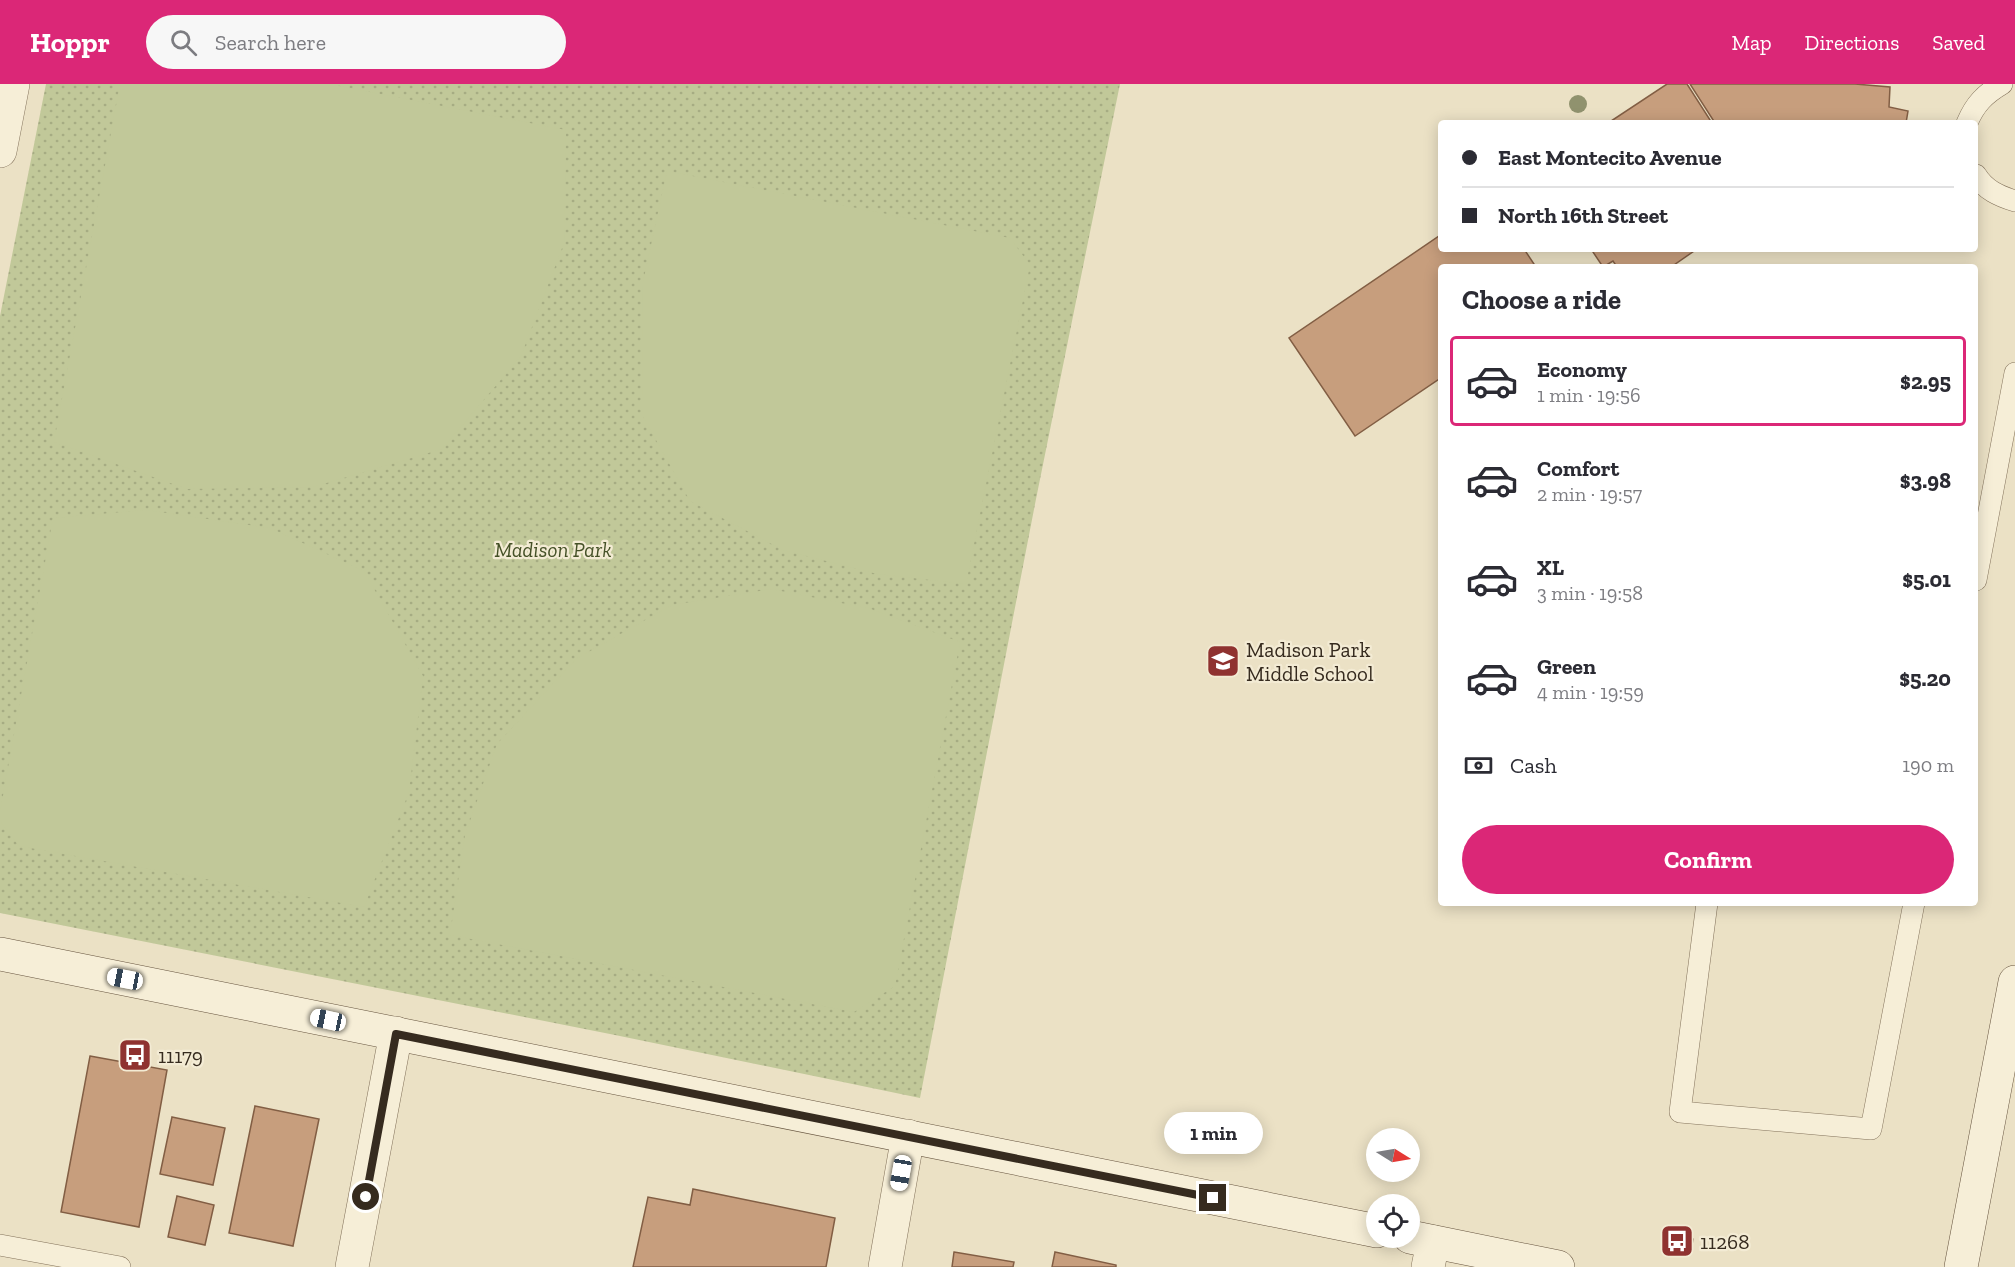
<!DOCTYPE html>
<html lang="en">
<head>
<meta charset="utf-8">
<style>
	body { margin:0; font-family:"Zilla Slab",serif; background:#f7f7f7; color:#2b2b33; height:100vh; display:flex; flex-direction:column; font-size:22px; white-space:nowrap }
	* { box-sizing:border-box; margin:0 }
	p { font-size:20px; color:#7c7c81 }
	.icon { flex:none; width:33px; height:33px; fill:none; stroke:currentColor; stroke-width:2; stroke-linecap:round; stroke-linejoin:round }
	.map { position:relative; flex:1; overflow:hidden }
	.side { position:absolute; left:1438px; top:180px; width:540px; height:642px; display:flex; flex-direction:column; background:#fff; border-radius:6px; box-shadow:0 3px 15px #0003 }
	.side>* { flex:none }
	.banner { position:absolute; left:1438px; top:36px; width:540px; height:132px; border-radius:6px; box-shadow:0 3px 15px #0003; display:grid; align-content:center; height:132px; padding:0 24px; background:#fff }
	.needle { width:39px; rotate:101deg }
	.tools { position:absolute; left:1366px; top:1044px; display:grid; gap:12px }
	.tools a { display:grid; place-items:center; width:54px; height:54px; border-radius:50%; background:#fff; box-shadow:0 3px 15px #0003; font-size:30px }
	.end { position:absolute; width:27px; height:27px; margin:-14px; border:8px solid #362b1f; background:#fff; box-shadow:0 0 0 3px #fff }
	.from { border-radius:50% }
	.bubble { position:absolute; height:42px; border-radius:21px; background:#fff; box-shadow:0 3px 15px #0003; font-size:20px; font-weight:700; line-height:42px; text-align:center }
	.car { position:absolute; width:18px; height:36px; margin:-18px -9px; border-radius:8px; box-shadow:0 0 4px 2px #0007; background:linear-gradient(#fff 24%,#345 0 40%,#fff 0 76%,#345 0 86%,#fff 0) }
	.banner b { display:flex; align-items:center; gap:21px; height:57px; font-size:22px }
	.banner b+b { border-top:2px solid #e1e1e2 }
	.banner i { width:15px; height:15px; background:#2b2b33 }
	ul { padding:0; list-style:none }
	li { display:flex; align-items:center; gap:18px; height:90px; margin:0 12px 9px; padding:0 12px; border:3px solid transparent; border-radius:6px }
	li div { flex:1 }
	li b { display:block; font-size:22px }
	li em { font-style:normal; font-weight:700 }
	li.current { border-color:#db2777 }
	li>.icon { width:54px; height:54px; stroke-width:1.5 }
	h2 { padding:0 24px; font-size:27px; line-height:72px }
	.pay { display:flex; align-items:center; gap:15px; height:66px; padding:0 24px; font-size:22px }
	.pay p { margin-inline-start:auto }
	.action { display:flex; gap:12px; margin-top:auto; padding:12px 24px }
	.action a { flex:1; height:69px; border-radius:36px; background:#db2777; color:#fff; font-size:24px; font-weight:700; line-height:69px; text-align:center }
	header { display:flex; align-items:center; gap:36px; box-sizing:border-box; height:84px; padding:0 30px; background:#db2777; color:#fff }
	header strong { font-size:28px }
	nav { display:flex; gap:33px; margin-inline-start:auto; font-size:21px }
	.search { width:420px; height:54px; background:#f7f7f7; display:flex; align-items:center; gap:15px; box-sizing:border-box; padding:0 21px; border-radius:33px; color:#7c7c81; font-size:22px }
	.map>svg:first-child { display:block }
	.park { fill:url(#park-dots) }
	.pitch { fill:#c1c899 }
	.building { fill:#c79e7d; stroke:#825e44; stroke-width:1.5 }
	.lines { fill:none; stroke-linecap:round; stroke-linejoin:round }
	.lane-casing { stroke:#84735c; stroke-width:22 }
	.street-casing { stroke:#84735c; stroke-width:34 }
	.secondary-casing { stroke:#66543f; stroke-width:34 }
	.lane { stroke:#f6eed7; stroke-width:21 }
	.street { stroke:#f6eed7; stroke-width:33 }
	.secondary { stroke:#f6eed7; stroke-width:33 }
	.tree { fill:#90926e }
	.route { stroke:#362b1f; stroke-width:8 }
	.labels { text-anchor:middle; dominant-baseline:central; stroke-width:4.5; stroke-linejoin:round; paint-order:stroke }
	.park-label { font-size:21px; font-style:italic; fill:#455127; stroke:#f3ebd4 }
	.poi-label { font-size:21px; fill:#362b1f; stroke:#f3ebd4; text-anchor:start }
</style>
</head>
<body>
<header>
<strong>Hoppr</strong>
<div class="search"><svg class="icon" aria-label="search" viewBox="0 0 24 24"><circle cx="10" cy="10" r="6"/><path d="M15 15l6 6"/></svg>Search here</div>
<nav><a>Map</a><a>Directions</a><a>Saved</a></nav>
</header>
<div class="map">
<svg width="2015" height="1183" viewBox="0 0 2015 1183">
	<defs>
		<pattern id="park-dots" width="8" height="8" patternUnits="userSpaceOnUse" patternTransform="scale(1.5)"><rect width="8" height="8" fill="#c1c899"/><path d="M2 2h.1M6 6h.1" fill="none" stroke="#a6ac83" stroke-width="1.8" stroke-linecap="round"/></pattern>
	</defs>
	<rect width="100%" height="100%" fill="#ebe1c5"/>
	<polygon class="park" points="46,0 1120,0 1036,415 920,1014 615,951 0,829 0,232"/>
	<g class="pitch">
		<polygon points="120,0 329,0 566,46 564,159 521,272 442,365 313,403 187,405 54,358"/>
		<polygon points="667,87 1010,154 1030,181 966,500 877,490 783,466 690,417 642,331 643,198"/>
		<polygon points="146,426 270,444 364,487 423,592 409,708 364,823 19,762 0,737 0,728 53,434"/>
		<polygon points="771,505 871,525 960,558 895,902 854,928 450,851 465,751 497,660 576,575 672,521"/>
	</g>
	<g class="building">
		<polygon points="1667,0 1687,0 1712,39 1608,39"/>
		<polygon points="1690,0 1855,0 1890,3 1889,23 1908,27 1906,39 1715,39"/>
		<polygon points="1442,150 1442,165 1524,165 1536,183 1442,183 1442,293 1355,352 1289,254"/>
		<polygon points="1591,165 1697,165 1671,183 1617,183 1613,177 1603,183"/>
		<polygon points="90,972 167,986 139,1143 61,1128"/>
		<polygon points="255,1022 319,1035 293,1162 229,1149"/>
		<polygon points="172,1033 225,1044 213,1101 160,1090"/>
		<polygon points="693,1105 835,1134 826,1183 633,1183 648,1113 690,1121"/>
		<polygon points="177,1112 214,1121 205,1161 168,1153"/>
		<polygon points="1672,1151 1693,1155 1691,1166 1675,1162"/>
		<polygon points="954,1168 1014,1178 1013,1183 952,1183"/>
		<polygon points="1055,1168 1116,1181 1116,1183 1052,1183"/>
	</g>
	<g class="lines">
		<defs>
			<g id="lane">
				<path d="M1967,39c8,-19 18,-29 35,-39"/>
				<path d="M1976,91c9,15 23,21 39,26"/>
				<polyline points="1976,496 2015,289"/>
				<polyline points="1707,819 1680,1028 1871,1045 1914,819"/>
				<polyline points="0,1161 120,1183"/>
			</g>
			<g id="street">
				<polyline points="0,67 13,0"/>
				<polyline points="352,1183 396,949"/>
				<polyline points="885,1183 908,1052"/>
				<polyline points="1428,1183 1433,1158"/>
			</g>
			<g id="secondary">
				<polyline points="0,870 1377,1147"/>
				<polyline points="1410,1153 1558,1183"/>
				<polyline points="1961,1183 2015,898"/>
			</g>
		</defs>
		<use href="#lane" class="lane-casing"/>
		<use href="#street" class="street-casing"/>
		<use href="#secondary" class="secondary-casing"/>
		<use href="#lane" class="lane"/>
		<use href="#street" class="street"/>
		<use href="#secondary" class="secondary"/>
	</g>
	<circle class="tree" cx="1578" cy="20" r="9"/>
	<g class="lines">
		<polyline class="route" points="366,1113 396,950 1213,1114"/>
	</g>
	<defs>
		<symbol id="school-square" viewBox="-11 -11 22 22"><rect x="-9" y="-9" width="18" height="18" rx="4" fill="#8f3230" stroke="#f3ebd4"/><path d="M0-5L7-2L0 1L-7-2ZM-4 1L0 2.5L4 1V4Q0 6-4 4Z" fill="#fff"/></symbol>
		<symbol id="bus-square" viewBox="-11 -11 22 22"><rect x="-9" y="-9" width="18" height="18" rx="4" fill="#8f3230" stroke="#f3ebd4"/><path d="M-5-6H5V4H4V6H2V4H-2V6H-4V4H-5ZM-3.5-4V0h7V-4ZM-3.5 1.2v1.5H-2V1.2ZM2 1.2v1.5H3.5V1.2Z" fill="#fff"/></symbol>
	</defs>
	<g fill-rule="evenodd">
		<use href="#school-square" x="1204" y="558" width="38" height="38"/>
		<use href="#bus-square" x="116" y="952" width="38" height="38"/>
		<use href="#bus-square" x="1658" y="1138" width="38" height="38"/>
	</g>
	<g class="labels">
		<g class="park-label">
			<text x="553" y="465">Madison Park</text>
		</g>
		<g class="poi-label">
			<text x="1246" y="565">Madison Park<tspan x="1246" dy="24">Middle School</tspan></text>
			<text x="158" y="971">11179</text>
			<text x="1700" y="1157">11268</text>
		</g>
	</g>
</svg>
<div class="tools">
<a><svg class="needle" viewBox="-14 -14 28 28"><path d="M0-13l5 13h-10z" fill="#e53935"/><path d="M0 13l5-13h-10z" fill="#7c7c81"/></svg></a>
<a><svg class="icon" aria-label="locate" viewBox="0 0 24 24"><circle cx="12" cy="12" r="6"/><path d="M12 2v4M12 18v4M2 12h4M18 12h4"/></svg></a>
</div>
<i class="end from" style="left:366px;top:1113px"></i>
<i class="end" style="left:1213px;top:1114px"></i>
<div class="bubble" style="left:1164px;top:1028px;width:99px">1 min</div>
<i class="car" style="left:125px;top:895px;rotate:281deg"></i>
<i class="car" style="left:328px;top:936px;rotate:282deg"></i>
<i class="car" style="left:901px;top:1089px;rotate:190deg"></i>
<div class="banner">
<b><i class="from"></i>East Montecito Avenue</b>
<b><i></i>North 16th Street</b>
</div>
<section class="side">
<h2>Choose a ride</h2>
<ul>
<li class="current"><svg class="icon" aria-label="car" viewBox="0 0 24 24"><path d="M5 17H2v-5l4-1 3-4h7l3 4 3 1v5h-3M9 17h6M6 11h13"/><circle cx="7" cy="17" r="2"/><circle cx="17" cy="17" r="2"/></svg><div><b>Economy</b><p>1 min · 19:56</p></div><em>$2.95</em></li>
<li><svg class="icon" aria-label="car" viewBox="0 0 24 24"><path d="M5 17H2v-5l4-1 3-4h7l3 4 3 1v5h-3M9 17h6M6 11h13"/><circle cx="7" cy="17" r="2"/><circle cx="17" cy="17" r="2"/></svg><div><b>Comfort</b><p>2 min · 19:57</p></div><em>$3.98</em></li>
<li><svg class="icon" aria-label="car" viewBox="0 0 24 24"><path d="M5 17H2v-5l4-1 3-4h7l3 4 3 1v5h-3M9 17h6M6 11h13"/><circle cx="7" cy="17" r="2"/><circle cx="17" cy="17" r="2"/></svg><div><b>XL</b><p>3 min · 19:58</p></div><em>$5.01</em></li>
<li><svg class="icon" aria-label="car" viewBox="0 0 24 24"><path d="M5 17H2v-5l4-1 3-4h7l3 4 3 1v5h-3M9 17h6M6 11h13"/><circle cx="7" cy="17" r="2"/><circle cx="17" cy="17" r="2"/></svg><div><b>Green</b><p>4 min · 19:59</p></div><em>$5.20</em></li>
</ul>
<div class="pay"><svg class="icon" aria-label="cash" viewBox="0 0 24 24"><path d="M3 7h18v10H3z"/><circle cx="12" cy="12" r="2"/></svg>Cash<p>190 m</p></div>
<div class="action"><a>Confirm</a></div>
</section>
</div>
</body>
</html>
